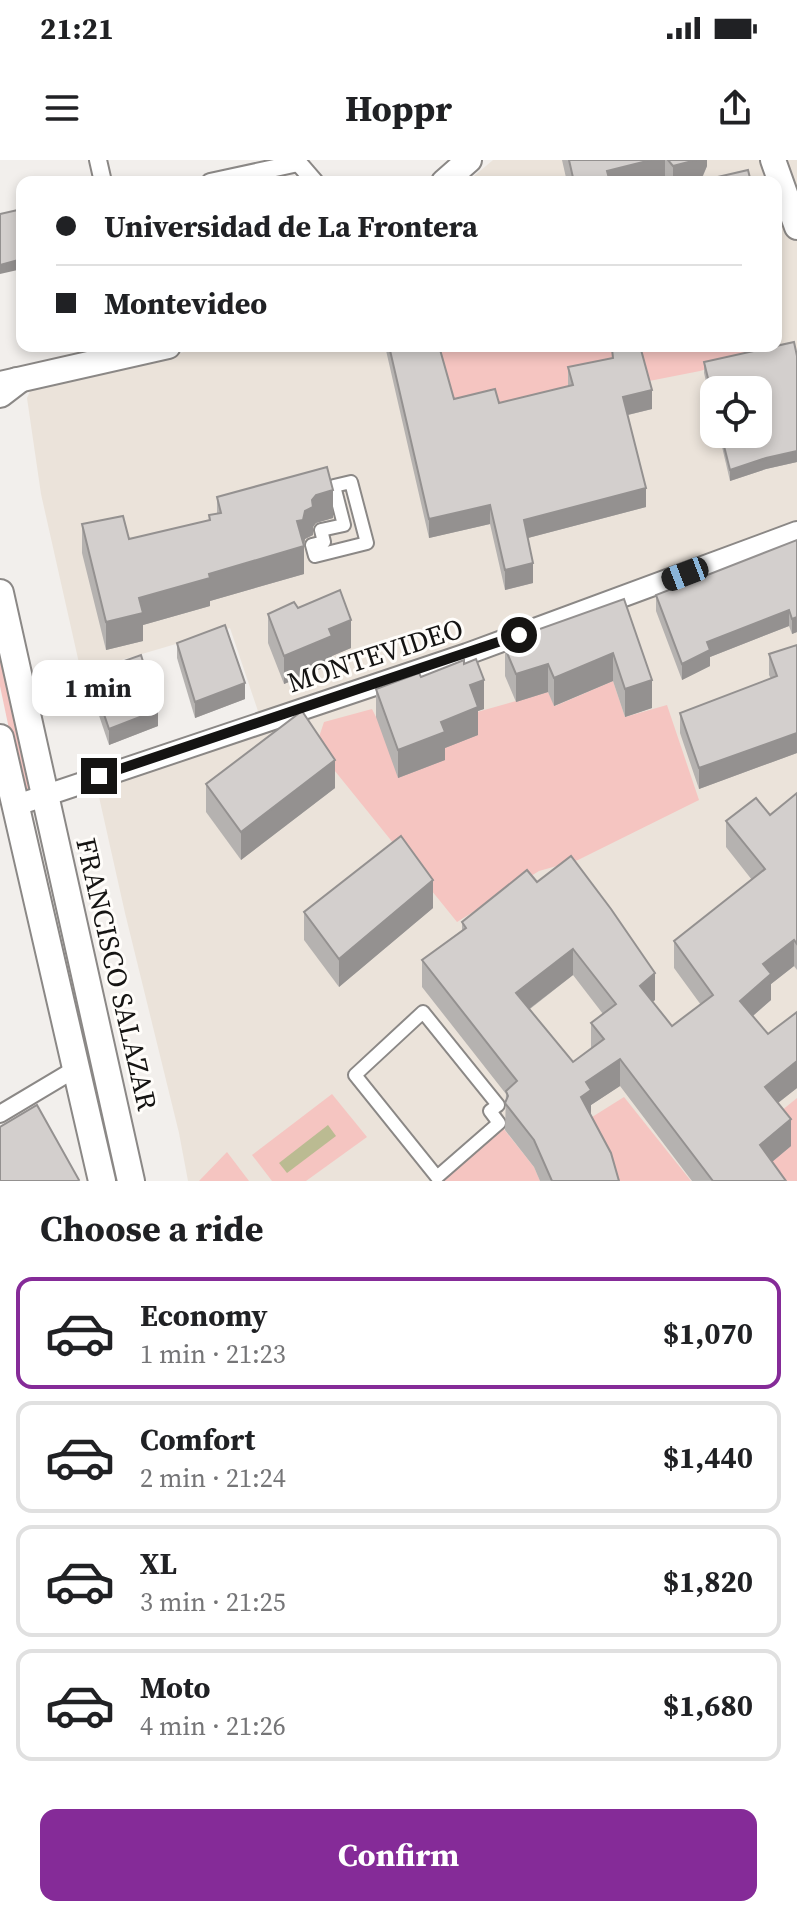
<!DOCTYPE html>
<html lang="en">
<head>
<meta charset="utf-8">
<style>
	body { margin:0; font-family:"Source Serif 4",serif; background:#f6f6f6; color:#202124; height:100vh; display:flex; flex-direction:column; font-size:30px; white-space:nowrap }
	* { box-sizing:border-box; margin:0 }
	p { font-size:26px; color:#757577 }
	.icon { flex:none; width:44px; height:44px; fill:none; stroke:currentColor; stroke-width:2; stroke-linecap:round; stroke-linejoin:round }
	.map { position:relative; height:1021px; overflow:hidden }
	.sheet { display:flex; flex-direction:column; background:#fff; flex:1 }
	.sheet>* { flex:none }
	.guide { position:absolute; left:16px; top:16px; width:766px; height:176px; border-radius:16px; box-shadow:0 4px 12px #0003; display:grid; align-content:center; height:176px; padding:0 40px; background:#fff }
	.controls { position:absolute; left:700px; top:216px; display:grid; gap:16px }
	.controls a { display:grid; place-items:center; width:72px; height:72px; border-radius:16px; background:#fff; box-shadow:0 4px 12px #0003; font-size:40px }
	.end { position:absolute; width:36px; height:36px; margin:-18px; border:10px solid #151413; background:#fff; box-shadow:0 0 0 4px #fff }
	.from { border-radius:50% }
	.bubble { position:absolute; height:56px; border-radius:16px; background:#fff; box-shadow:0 4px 12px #0003; font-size:26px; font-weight:700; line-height:56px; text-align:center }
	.car { position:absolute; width:24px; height:48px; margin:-24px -12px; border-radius:10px; box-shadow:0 0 6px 2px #0007; background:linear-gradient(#222 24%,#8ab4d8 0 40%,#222 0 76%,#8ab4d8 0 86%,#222 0) }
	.guide b { display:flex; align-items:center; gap:28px; height:76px; font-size:30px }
	.guide b+b { border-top:2px solid #e0e0e0 }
	.guide i { width:20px; height:20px; background:#202124 }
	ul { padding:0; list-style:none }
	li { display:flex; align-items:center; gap:24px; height:112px; margin:0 16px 12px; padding:0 24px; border:4px solid #e0e0e0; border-radius:16px }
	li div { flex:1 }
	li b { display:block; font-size:30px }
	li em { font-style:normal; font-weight:700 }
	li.active { border-color:#852b98 }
	li>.icon { width:72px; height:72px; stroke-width:1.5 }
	h2 { padding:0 40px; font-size:36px; line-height:96px }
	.action { display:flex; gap:16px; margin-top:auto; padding:16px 40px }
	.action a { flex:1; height:92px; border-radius:16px; background:#852b98; color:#fff; font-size:32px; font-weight:700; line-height:92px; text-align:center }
	.status { display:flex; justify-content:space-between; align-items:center; height:56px; padding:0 40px; background:#fff; direction:ltr }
	.status svg { height:22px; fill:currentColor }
	header { display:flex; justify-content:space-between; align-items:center; height:104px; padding:0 40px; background:#fff; font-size:36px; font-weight:700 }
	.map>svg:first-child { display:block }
	.built { fill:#ebe3da; fill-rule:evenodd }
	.green { fill:#f5c5c1 }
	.water { fill:#bbbb92 }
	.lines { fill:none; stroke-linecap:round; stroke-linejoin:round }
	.pedestrian-casing { stroke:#8b8886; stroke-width:16 }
	.minor-casing { stroke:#8b8886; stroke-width:20 }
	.tertiary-casing { stroke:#8b8886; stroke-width:24 }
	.secondary-casing { stroke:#8b8886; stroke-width:28 }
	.primary-casing { stroke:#8b8886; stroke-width:30 }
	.pedestrian { stroke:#fff; stroke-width:12 }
	.minor { stroke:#fff; stroke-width:16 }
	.tertiary { stroke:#fff; stroke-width:20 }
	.secondary { stroke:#fff; stroke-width:24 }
	.primary { stroke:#fff; stroke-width:26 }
	.wall { fill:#b5b2b0; fill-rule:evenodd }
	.shaded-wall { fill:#949190 }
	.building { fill:#d3cfcd; stroke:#949190; stroke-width:2; fill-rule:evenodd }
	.route { stroke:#151413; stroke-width:10 }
	.labels { text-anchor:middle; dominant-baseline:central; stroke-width:6; stroke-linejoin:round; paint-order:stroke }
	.street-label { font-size:28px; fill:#151413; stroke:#fffdfa }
</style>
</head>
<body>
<div class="status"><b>21:21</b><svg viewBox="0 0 49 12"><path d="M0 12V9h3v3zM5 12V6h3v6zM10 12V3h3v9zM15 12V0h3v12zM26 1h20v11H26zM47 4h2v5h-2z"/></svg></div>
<header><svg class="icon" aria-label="menu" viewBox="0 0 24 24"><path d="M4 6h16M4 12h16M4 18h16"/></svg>Hoppr<svg class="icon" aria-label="share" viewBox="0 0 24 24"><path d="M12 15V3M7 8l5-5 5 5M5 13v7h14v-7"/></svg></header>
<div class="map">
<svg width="797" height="1021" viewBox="0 0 797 1021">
	<rect width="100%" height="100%" fill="#f2efec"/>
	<path class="built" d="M493,0h304v1021h-609l-9,-48 -54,-220 -28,-125 167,-59 -34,-101 -149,44 -40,-178 -14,-96 4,-9 178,-43h567v-164h-309zM714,230h44v44h-44z"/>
	<g class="green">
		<polygon points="434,186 747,186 749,196 700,211 644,222 573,245 458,273"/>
		<polygon points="0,483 32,627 22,631 0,526"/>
		<polygon points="613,521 625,557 667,545 699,640 578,700 539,711 457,762 322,595 318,580 324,562 372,549 376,557 435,575 470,554 548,532 555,546"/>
		<polygon points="332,934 367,977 306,1021 272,1021 252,995"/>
		<polygon points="624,937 691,1021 612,1021 581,964"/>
		<polygon points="797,938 797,1021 767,1021 760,1012 770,960"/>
		<polygon points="499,963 534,1007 540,1021 442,1021 437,1017"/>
		<polygon points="227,992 249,1021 199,1021"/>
	</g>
	<polygon class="water" points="328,965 336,976 287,1013 279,1003"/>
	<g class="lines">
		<defs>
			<g id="pedestrian">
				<polygon points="351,322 367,383 315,396 312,385 324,382 321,370 344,365 334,326"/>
				<polygon points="423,852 498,945 490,951 499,963 437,1017 355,915"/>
			</g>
			<g id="minor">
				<polyline points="98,0 103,22"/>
				<polyline points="296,0 315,22"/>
				<polyline points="210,22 298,3"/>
				<polyline points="0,954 77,908"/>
			</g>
			<polyline id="tertiary" points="14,646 467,494 797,372"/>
			<g id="secondary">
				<polyline points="773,0 797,67"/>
				<polyline points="444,22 469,0"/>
				<polyline points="0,224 168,186"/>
			</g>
			<g id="primary">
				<polyline points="0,234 17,221"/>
				<polyline points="0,433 131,1021"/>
				<polyline points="0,578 102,1021"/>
			</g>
		</defs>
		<use href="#pedestrian" class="pedestrian-casing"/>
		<use href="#minor" class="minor-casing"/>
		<use href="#tertiary" class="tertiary-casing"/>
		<use href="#secondary" class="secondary-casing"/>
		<use href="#primary" class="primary-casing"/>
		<use href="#pedestrian" class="pedestrian"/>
		<use href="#minor" class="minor"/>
		<use href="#tertiary" class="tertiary"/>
		<use href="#secondary" class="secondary"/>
		<use href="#primary" class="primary"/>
	</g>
	<g class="wall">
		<polygon points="562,0 707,0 707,6 701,21 751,22 567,22"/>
		<polygon points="794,182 797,196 797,302 766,309 730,321 719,274 758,274 758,230 714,230 714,254 704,213 704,202"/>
		<polygon points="385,186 439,186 454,239 499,243 568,227 568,207 612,198 612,189 652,249 628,255 646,347 528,378 533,423 505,430 490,364 429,378"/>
		<polygon points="217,337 333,358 316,363 313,367 313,375 305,379 304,386 304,414 210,441 210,446 143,465 143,481 106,490 82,393 82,364 129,379 209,361 209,355 217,354"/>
		<polygon points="797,380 797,472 792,474 789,466 710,497 710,506 682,520 656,451 656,435"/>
		<polygon points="624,439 652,548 625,557 613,521 554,546 548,532 516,542 505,516 505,488 534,478 534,471"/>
		<polygon points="298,448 351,488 332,496 332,504 284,524 268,483 268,454"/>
		<polygon points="177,483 245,539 195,558 177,498"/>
		<polygon points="797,485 797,593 699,629 680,573 680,553 771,519 769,515 769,494"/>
		<polygon points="464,504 484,549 478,551 478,575 445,588 445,600 398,618 376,557 376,529"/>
		<polygon points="90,513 158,566 109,585 90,529"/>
		<polygon points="206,624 335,628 241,700 206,652"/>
		<path d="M797,633v177l-3,-4 -23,18v16l-18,16 15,18 29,-22v76l-19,15 13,43 -19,16 14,19h-94l-72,-95 -29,19v10l28,66h-79l-6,-14 -29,-37 1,-36 -84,-107v-27l40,-30v-8l75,-40 118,118 -3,2 20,24 29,-21 -27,-37v-27l78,-61 -26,-33v-26l44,-6zM573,815l30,39 -12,9v25l-18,14 -43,-53z"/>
		<polygon points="433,748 339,827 304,780 304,752"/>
	</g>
	<g class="shaded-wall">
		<polygon points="651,0 665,0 665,22 607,22 607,11"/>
		<polygon points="696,0 707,0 707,6 700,22 673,22 673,6"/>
		<polygon points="22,99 22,109 0,114 0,105"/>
		<polygon points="652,230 652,249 623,256 623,237"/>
		<polygon points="797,291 797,302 766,309 730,321 730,310 766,298"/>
		<polygon points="646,328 646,347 524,379 524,360"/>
		<polygon points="333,330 333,358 316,363 313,367 313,375 305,379 304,386 304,414 210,441 210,446 143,465 143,481 106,490 106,462 139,438 209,414 297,361 305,351 316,335"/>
		<polygon points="490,345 490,364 429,378 429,359"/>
		<polygon points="533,403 533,423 505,430 505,410"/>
		<polygon points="789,450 789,466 710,497 710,506 682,520 682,504 707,482"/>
		<polygon points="797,457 797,472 792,474 792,459"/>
		<polygon points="351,460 351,488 332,496 332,504 284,524 284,496 329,469"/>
		<polygon points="613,493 613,521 554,546 554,518"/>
		<polygon points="548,504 548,532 516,542 516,514"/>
		<polygon points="484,520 484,549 478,551 478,575 445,588 445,600 398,618 398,590 470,525"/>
		<polygon points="652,520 652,548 625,557 625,529"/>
		<polygon points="245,523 245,539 195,558 195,542"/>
		<polygon points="158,550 158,566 109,585 109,569"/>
		<polygon points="797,573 797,593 699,629 699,608"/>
		<polygon points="335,600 335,628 241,700 241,672"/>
		<polygon points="433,720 433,748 339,827 339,799"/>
		<polygon points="794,780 794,806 771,824 771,840 740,867 740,841 763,804"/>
		<polygon points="573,789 573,815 516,859 516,833"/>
		<polygon points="655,813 655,840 640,852 640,826"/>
		<polygon points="620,899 620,926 591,945 591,957 581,937 586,922"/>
		<polygon points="797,901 797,928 765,953 765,927"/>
		<polygon points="791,959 791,986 760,1012 760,985"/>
	</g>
	<g class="building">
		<polygon points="569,0 651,0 607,11 610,22 574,22"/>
		<polygon points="668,0 696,0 673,6"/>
		<polygon points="748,10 751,22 696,22"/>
		<polygon points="22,49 22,99 0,105 0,54"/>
		<polygon points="794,182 797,196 797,291 766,298 730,310 721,274 758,274 758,230 714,230 714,243 704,202"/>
		<polygon points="389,186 439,186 454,239 495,229 499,243 573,225 568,207 613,198 612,189 624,186 640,186 652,230 623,237 646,328 524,360 533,403 505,410 490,345 429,359"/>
		<polygon points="327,307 333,330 316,335 312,340 313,347 305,351 303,360 297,361 304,386 209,414 210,418 139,438 143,453 106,462 82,364 123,356 129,379 210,360 209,355 221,353 217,337"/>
		<polygon points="797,380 797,457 792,459 789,450 707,482 710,490 682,504 656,435"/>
		<polygon points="340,430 351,460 329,469 332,476 284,496 268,454 294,442 298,448"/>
		<polygon points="624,439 652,520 625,529 613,493 554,518 548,504 516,514 505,488 537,477 534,471"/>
		<polygon points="225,465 245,523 195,542 177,483"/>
		<polygon points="797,485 797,573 699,608 680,553 777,516 769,494"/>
		<polygon points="141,495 158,550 109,569 90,513"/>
		<polygon points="476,499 484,520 470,525 478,547 441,562 445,572 398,590 376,529 419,513 421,517 464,500 464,504"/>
		<polygon points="302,551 335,600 241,672 206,624"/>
		<path d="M797,633v151l-3,-4 -31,24 8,10 -31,27 28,33 29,-22v49l-32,26 26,32 -31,26 26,36h-73l-93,-122 -34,23 5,8 -10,7 30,56 8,28h-67l-18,-41 -29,-37 3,-7 -2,-5 11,-10 -95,-121 44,-32 -4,-6 65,-52 10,12 34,-26 40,53 44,64 -15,13 32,40 41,-31 -39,-54 91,-72 -39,-48 30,-23 14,17zM573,789l43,55 -25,19 13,16 -31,23 -57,-69z"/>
		<polygon points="401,676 433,720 339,799 304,752"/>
		<polygon points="37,945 79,1020 78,1021 0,1021 0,967"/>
	</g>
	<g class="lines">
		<polyline class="route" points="99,616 519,475"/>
	</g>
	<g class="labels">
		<g class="street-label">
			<text transform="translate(375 495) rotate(-18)">MONTEVIDEO</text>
			<text transform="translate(117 814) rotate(77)">FRANCISCO SALAZAR</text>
		</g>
	</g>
</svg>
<div class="controls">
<a><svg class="icon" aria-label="locate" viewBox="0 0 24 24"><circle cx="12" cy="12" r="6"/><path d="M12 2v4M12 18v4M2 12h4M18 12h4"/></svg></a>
</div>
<i class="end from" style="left:519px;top:475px"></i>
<i class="end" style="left:99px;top:616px"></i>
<div class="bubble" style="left:32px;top:500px;width:132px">1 min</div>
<i class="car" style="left:685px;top:414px;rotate:249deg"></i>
<div class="guide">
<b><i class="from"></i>Universidad de La Frontera</b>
<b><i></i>Montevideo</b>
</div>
</div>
<section class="sheet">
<h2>Choose a ride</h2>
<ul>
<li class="active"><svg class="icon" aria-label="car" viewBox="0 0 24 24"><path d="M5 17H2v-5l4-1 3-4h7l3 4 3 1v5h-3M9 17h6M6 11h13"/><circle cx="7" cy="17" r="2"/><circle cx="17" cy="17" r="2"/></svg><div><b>Economy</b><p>1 min · 21:23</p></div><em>$1,070</em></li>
<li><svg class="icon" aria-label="car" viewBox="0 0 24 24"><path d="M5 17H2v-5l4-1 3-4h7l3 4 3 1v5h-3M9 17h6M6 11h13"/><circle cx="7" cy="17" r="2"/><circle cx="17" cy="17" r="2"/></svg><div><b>Comfort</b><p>2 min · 21:24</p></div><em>$1,440</em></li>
<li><svg class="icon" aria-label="car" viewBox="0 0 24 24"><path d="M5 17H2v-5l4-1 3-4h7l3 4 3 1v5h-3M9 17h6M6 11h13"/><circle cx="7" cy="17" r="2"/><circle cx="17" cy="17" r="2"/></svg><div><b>XL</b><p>3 min · 21:25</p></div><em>$1,820</em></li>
<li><svg class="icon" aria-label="car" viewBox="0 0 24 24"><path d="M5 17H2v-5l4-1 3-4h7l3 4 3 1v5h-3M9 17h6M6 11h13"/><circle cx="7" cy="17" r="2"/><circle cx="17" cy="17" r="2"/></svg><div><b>Moto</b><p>4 min · 21:26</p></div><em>$1,680</em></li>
</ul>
<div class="action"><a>Confirm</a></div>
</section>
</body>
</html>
